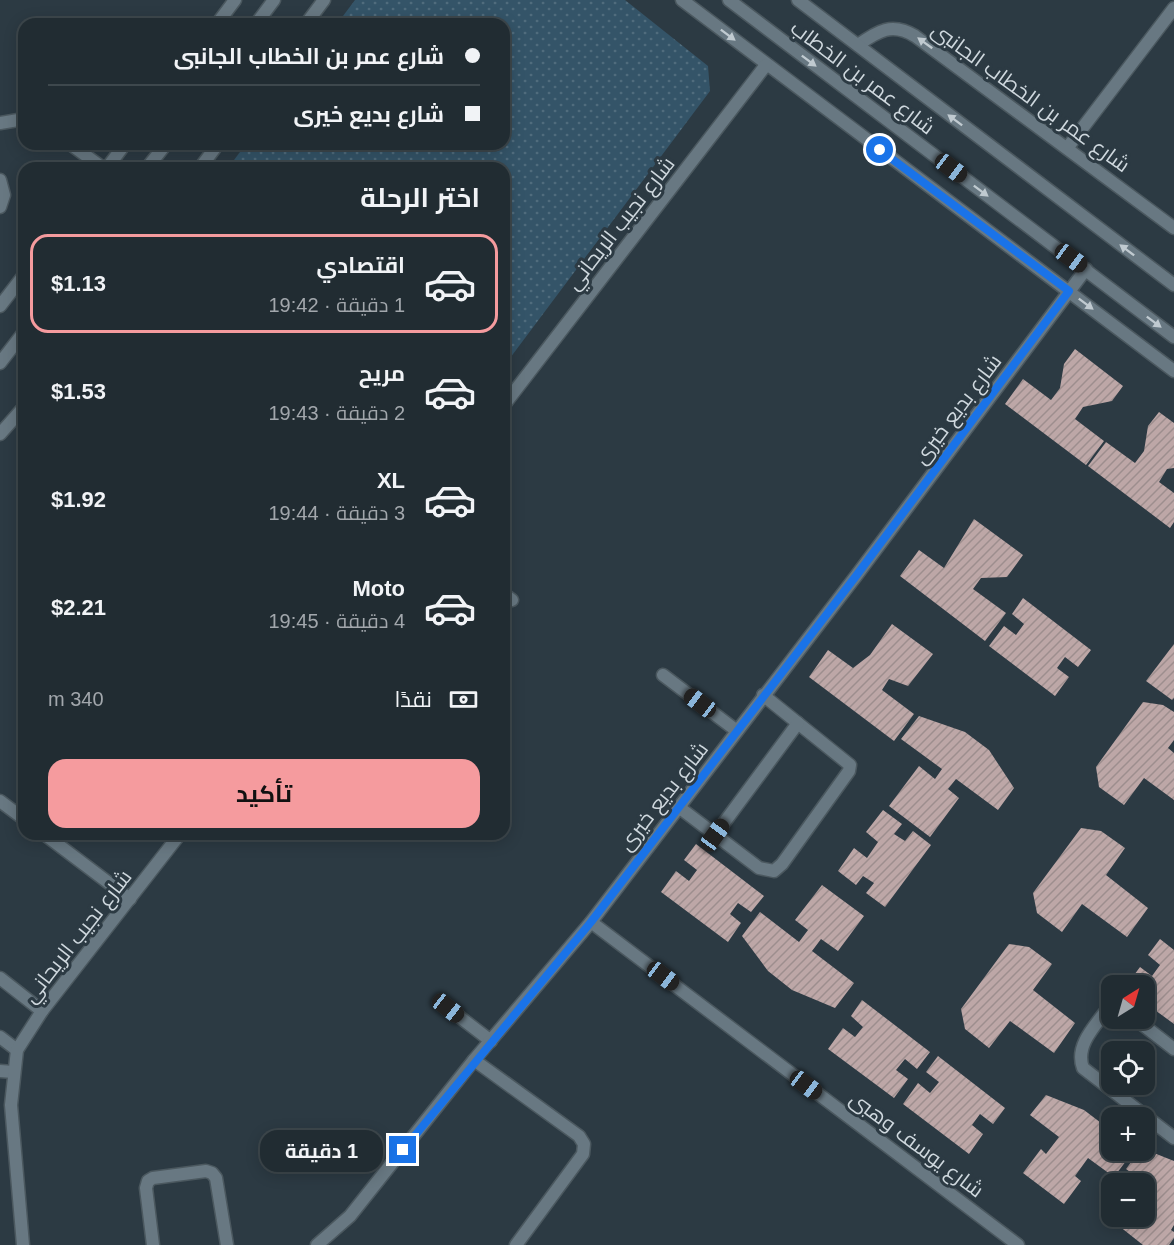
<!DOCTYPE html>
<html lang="ar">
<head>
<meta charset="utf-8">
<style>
	body { margin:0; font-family:Arial,Cairo,sans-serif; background:#29343a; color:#f1f3f6; direction:rtl; height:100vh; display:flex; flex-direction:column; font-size:22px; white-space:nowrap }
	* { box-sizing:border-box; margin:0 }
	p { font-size:20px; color:#a2a7ac }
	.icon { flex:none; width:33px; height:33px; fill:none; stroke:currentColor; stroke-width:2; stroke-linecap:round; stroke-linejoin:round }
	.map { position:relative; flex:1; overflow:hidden; direction:ltr }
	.details { position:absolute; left:18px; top:162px; width:492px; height:678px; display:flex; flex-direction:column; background:#212c32; border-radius:18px; box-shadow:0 3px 15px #0003,0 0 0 2px #3e484d; direction:rtl }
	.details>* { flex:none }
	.banner { position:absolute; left:18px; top:18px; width:492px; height:132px; border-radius:18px; box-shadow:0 3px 15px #0003,0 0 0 2px #3e484d; direction:rtl; display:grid; align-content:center; height:132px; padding:0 30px; background:#212c32 }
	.needle { width:39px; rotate:37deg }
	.buttons { position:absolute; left:1101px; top:975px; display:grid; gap:12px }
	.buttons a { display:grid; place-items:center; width:54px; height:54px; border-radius:12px; background:#212c32; box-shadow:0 3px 15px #0003,0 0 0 2px #3e484d; font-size:30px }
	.end { position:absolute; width:27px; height:27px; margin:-14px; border:8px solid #1a73e8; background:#fff; box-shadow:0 0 0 3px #fff }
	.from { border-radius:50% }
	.bubble { position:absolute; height:42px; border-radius:18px; background:#212c32; box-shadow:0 3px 15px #0003,0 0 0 2px #3e484d; font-size:20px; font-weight:700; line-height:42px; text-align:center; direction:rtl }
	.car { position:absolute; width:18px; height:36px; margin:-18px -9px; border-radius:8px; box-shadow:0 0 4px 2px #0007; background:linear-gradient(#222 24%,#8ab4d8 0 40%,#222 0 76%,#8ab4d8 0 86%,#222 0) }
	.banner b { display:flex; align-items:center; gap:21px; height:57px; font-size:22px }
	.banner b+b { border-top:2px solid #3e484d }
	.banner i { width:15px; height:15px; background:#f1f3f6 }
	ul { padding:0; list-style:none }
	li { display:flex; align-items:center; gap:18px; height:99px; margin:0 12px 9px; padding:0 18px; border:3px solid transparent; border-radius:18px }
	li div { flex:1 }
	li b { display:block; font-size:22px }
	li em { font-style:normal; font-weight:700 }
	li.on { border-color:#f59b9e }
	li>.icon { width:54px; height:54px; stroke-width:1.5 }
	h2 { padding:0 30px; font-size:27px; line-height:72px }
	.pay { display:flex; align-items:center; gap:15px; height:66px; padding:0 30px; font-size:22px }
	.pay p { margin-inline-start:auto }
	.action { display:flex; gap:12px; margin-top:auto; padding:12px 30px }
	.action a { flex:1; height:69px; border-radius:18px; background:#f59b9e; color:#111; font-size:24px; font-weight:700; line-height:69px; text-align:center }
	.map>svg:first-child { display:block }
	.park { fill:url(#park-dots) }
	.building { fill:url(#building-hatch) }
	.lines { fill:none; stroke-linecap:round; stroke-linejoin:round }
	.service-casing { stroke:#4b585f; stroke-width:15 }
	.minor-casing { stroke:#4b585f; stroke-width:15 }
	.tertiary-casing { stroke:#4b585f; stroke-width:15 }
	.service { stroke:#687882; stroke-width:12 }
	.minor { stroke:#687882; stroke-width:12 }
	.tertiary { stroke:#687882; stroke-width:12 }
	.oneway { fill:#c0cad0 }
	.route { stroke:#1a73e8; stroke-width:8 }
	.labels { text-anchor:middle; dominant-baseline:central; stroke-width:6; stroke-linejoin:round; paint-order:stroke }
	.street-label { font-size:21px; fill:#cfd8de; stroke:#2c3a43 }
</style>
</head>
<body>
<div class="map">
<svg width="1174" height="1245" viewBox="0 0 1174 1245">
	<defs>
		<pattern id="park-dots" width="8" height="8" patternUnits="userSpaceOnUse" patternTransform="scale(1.5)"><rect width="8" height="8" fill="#345468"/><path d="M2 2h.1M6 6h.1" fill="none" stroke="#506c7d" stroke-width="1.8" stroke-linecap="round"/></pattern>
		<pattern id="building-hatch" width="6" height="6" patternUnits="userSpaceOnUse" patternTransform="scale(1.5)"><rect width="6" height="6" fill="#bda7a7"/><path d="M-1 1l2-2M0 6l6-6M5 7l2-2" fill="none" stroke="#9d8e8e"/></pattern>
	</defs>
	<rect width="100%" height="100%" fill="#2c3a43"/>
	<polygon class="park" points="355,0 625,0 708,66 710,91 504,366 504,168 228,168 246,144 504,144 504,24 337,24"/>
	<g class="building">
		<polygon points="1075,349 1123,386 1112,401 1083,407 1075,419 1104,441 1086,465 1005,404 1023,379 1051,400 1060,388 1064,364"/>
		<polygon points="1159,412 1174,423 1174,468 1167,469 1159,482 1174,493 1174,522 1170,528 1088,466 1106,442 1135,463 1144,451 1148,426"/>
		<polygon points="974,519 1023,555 1007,577 981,578 973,589 1006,613 985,641 900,576 919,550 944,568"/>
		<polygon points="1023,598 1091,650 1078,667 1065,657 1057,668 1069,677 1055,696 989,646 1004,626 1016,635 1024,624 1012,614"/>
		<polygon points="892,624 933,654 908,686 889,679 882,690 914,714 894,741 809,677 828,650 853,668 870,655"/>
		<polygon points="1174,644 1174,698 1172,700 1146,681"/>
		<polygon points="1143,702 1163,705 1174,712 1174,740 1168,748 1174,753 1174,800 1144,778 1124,805 1099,787 1096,767"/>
		<polygon points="919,716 965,732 989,750 1014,788 998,810 956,779 948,789 959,798 930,837 889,806 919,766 935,779 942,769 901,739"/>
		<polygon points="883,810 902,824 894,834 905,841 913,831 931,845 885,907 866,893 874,883 863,876 856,885 838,871 854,848 867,858 878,842 866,832"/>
		<polygon points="1081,828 1101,831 1125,848 1106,875 1148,908 1127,937 1082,904 1062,932 1037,913 1033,893"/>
		<polygon points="696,844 764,896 751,912 738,903 730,914 741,923 728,942 661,892 676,871 689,881 697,870 684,860"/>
		<polygon points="822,885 864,916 838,951 821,939 812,951 854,983 835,1008 792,990 768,971 742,936 760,912 799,942 808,930 795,920"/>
		<polygon points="1160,939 1174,950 1174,1024 1144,1002 1144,986 1126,986 1140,967 1152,976 1160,965 1148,955"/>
		<polygon points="1009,944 1029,947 1052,964 1033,990 1075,1023 1054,1053 1010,1021 989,1048 965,1029 961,1009"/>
		<polygon points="862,1000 930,1052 917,1069 905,1059 896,1070 908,1079 894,1098 828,1049 843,1028 855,1037 863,1027 851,1016"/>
		<polygon points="938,1056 1005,1108 993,1124 980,1114 972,1125 983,1134 969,1154 903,1104 918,1083 930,1093 939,1082 926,1072"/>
		<polygon points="1046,1095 1084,1110 1109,1129 1112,1150 1124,1150 1129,1157 1114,1177 1088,1158 1075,1176 1081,1181 1064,1204 1023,1173 1041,1149 1046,1154 1059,1137 1030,1115"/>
		<polygon points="1144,1149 1174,1161 1174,1225 1171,1230 1174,1232 1174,1238 1169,1245 1143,1245 1119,1226 1126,1216 1144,1216 1144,1204 1155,1190 1126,1169 1140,1150"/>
	</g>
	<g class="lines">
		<defs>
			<g id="service">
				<polyline points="0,123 24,119"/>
				<polyline points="70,144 103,168"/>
				<polyline points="1068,147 1174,8"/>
				<polyline points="0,180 4,195 0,207"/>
				<polyline points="504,594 512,600"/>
				<polyline points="663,675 737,731"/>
				<polyline points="0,801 24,819"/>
				<polyline points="680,808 759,868 774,871 782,864 849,771 850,765 763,695"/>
				<polyline points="44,834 130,899"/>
				<polyline points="715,835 798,723"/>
				<polyline points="0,978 42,1011"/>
				<path d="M1112,1003c-14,20 -38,41 -29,65l91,70"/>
				<polyline points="448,1008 491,1041"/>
				<polyline points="1134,1018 1174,1049"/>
				<polyline points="0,1037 17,1050"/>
				<polyline points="474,1060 579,1136 584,1144 583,1154 516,1245"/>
				<polyline points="0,1071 13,1072"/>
				<polyline points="153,1245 146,1188 148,1181 153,1178 206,1171 212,1173 216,1178 227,1245"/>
			</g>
			<g id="minor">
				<polyline points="682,0 1174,371"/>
				<path d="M858,45c20,-14 34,-23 57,-9l259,192"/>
				<polyline points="504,405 766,65"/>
				<polyline points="591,922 1018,1245"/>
				<polyline points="23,1245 11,1105 17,1050 42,1011 180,834"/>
				<polyline points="317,1245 350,1216 474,1060 591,922 856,576 1086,269"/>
			</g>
			<g id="tertiary">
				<polyline points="729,0 1174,337"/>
				<polyline points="798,0 1174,285"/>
				<polyline points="217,24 235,0"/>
				<polyline points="256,24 274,0"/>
				<polyline points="306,24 324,0"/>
				<polyline points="107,168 125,144"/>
				<polyline points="147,168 166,144"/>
				<polyline points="200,168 218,144"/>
				<polyline points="0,306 24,275"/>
				<polyline points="0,363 24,332"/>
				<polyline points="0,434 24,407"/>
			</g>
		</defs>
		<use href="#service" class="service-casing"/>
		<use href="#minor" class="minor-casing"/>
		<use href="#tertiary" class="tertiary-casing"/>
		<use href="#service" class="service"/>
		<use href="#minor" class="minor"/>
		<use href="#tertiary" class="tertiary"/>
	</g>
	<defs><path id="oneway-solid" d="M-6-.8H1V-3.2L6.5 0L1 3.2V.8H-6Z" transform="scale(1.5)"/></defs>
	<g class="oneway">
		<use href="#oneway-solid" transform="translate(728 35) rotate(37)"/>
		<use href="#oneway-solid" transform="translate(925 43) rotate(-144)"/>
		<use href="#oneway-solid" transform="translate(809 61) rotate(37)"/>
		<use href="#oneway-solid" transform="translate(955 120) rotate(-143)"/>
		<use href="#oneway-solid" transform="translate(981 191) rotate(37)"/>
		<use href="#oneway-solid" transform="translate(1127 250) rotate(-143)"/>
		<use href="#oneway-solid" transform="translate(1086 304) rotate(37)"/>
		<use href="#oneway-solid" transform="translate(1154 322) rotate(37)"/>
	</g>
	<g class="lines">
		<polyline class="route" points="403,1150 591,922 856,576 1069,291 880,150"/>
	</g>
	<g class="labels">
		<g class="street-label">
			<text transform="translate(863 77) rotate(37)">شارع عمر بن الخطاب</text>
			<text transform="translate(1031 97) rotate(36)">شارع عمر بن الخطاب الجانبى</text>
			<text transform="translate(620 223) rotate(-52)">شارع نجيب الريحاني</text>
			<text transform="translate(957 409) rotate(-53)">شارع بديع خيرى</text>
			<text transform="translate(663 796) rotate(-52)">شارع بديع خيرى</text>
			<text transform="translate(77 936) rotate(-52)">شارع نجيب الريحاني</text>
			<text transform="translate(917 1144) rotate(37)">شارع يوسف وهبى</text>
		</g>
	</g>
</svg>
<div class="buttons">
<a><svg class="needle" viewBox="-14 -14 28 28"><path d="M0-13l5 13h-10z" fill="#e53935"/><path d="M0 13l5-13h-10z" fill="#a2a7ac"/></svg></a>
<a><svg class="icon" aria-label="locate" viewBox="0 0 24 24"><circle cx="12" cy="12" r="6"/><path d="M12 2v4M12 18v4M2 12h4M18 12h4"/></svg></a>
<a>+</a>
<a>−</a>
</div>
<i class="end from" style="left:880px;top:150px"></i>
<i class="end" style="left:403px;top:1150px"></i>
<div class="bubble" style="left:260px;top:1130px;width:123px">1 دقيقة</div>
<i class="car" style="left:951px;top:168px;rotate:127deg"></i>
<i class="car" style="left:1071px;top:258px;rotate:126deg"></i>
<i class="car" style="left:700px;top:703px;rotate:307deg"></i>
<i class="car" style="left:715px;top:835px;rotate:36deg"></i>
<i class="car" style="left:663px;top:976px;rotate:127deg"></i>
<i class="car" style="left:448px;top:1008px;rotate:128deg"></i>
<i class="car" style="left:806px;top:1085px;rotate:127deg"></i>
<div class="banner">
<b><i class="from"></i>شارع عمر بن الخطاب الجانبى</b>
<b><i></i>شارع بديع خيرى</b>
</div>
<section class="details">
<h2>اختر الرحلة</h2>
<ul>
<li class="on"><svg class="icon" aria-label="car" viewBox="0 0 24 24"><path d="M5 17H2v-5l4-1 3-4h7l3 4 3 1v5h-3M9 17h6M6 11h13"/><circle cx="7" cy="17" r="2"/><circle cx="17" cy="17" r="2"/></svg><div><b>اقتصادي</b><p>1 دقيقة · 19:42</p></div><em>$1.13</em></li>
<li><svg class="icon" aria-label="car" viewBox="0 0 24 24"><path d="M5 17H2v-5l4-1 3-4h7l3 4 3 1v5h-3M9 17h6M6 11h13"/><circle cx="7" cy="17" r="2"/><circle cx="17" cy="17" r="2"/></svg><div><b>مريح</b><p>2 دقيقة · 19:43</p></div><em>$1.53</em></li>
<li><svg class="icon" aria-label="car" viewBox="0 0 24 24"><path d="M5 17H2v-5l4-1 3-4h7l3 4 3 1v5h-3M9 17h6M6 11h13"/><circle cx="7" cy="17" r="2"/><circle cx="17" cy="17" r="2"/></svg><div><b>XL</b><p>3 دقيقة · 19:44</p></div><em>$1.92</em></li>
<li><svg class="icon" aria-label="car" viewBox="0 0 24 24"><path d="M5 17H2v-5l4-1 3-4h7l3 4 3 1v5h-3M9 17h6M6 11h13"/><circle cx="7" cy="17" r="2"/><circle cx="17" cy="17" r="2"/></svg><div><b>Moto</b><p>4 دقيقة · 19:45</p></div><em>$2.21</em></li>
</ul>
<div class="pay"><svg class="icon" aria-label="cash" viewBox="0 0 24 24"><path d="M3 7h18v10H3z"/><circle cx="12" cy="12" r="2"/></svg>نقدًا<p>340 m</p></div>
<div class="action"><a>تأكيد</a></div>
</section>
</div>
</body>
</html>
